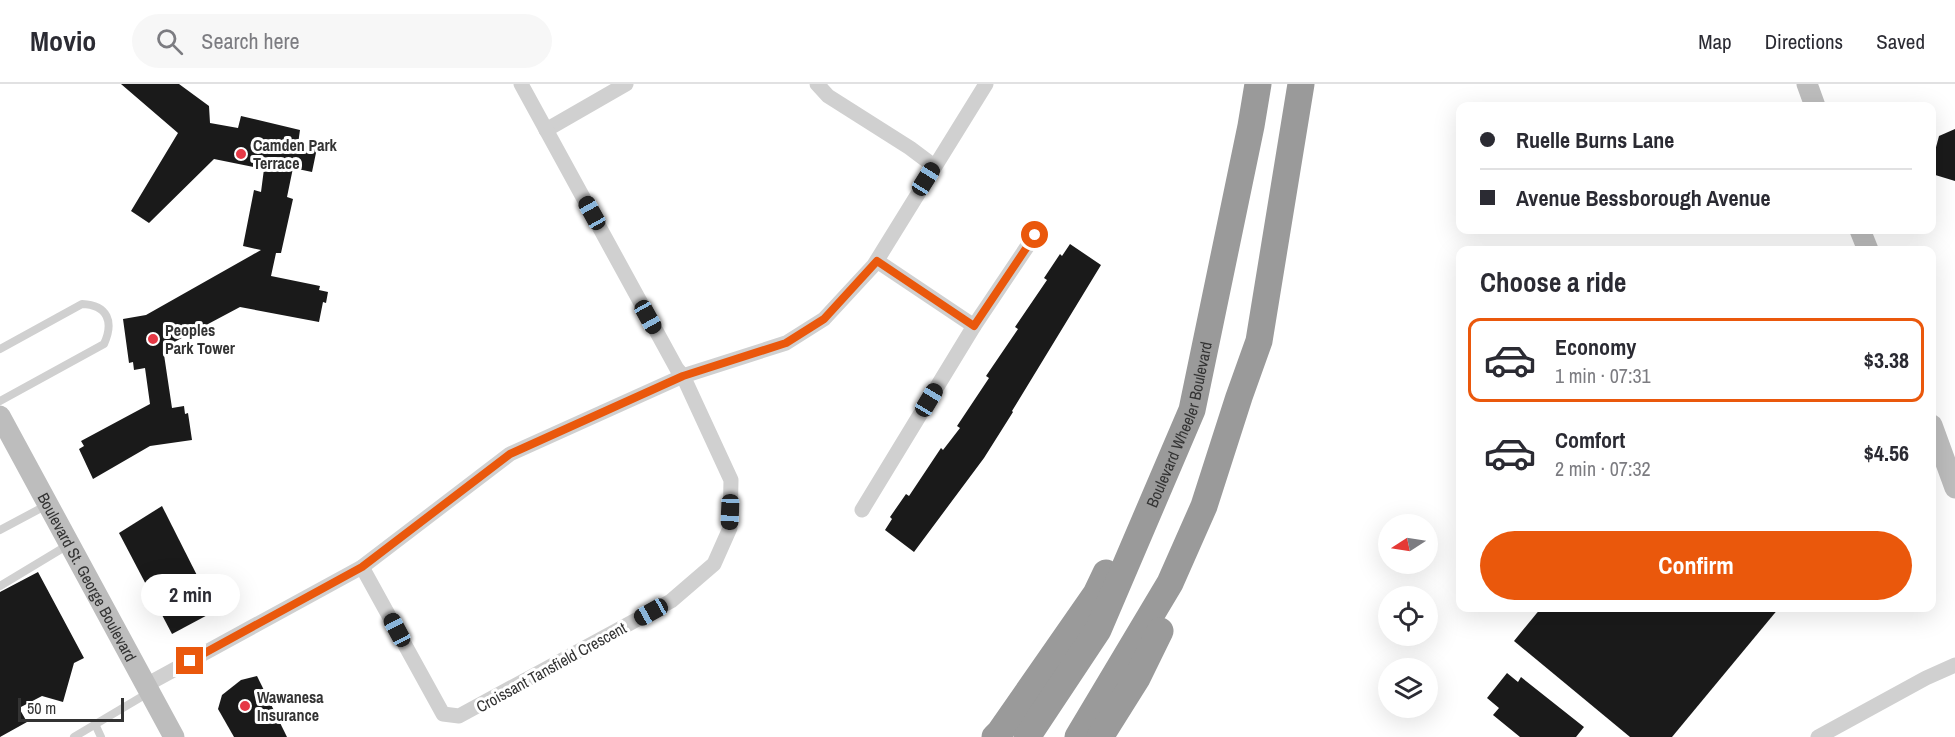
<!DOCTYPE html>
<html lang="en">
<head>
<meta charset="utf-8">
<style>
	body { margin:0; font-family:"Archivo Narrow",sans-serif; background:#f7f7f7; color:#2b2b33; height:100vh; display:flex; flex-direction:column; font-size:22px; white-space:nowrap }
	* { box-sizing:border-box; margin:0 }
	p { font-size:20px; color:#7c7c81 }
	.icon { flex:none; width:33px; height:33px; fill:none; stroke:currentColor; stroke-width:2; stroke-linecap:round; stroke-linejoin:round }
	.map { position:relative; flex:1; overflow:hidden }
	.sheet { position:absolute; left:1456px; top:162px; width:480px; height:366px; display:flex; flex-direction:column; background:#fff; border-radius:12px; box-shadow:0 6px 24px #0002 }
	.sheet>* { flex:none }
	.top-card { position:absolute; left:1456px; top:18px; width:480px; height:132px; border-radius:12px; box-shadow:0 6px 24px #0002; display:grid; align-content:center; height:132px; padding:0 24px; background:#fff }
	.needle { width:39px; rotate:258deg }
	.buttons { position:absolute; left:1378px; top:430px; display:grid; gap:12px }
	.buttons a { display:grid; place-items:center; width:60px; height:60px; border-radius:50%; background:#fff; box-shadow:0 6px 24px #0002; font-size:30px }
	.scale { position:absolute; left:18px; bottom:15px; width:106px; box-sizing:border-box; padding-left:6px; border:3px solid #333; border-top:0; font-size:16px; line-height:21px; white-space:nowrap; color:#333; -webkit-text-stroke:4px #fff; paint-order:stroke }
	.end { position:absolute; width:27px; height:27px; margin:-14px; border:8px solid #ea580c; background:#fff; box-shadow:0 0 0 3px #fff }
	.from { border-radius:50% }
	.bubble { position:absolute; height:42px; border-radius:21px; background:#fff; box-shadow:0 6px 24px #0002; font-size:20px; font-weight:700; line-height:42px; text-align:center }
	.car { position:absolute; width:18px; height:36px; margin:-18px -9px; border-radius:8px; box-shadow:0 0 4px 2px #0007; background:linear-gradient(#222 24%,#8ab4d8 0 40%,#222 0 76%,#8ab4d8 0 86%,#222 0) }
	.top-card b { display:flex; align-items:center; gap:21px; height:57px; font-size:22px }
	.top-card b+b { border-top:2px solid #e1e1e2 }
	.top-card i { width:15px; height:15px; background:#2b2b33 }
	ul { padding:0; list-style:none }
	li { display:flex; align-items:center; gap:18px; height:84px; margin:0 12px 9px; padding:0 12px; border:3px solid transparent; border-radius:12px }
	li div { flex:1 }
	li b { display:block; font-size:22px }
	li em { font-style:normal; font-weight:700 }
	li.selected { border-color:#ea580c }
	li>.icon { width:54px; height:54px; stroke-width:1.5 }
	h2 { padding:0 24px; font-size:27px; line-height:72px }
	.action { display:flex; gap:12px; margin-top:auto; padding:12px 24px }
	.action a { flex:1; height:69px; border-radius:36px; background:#ea580c; color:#fff; font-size:24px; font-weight:700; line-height:69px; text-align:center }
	header { display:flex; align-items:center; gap:36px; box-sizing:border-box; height:84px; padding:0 30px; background:#fff; border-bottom:2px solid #e1e1e2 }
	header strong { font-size:28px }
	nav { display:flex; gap:33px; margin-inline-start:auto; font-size:21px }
	.search { width:420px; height:54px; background:#f7f7f7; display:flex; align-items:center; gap:15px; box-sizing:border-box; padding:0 21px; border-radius:33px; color:#7c7c81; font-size:22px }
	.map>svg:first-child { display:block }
	.building { fill:#1a1a1a }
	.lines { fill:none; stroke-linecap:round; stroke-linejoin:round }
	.lane { stroke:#d0d0d0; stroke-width:8 }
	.street { stroke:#d0d0d0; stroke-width:15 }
	.secondary { stroke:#bdbdbd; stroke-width:21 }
	.highway { stroke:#9a9a9a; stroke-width:27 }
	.route { stroke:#ea580c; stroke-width:8 }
	.poi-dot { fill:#e63946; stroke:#fff; stroke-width:2 }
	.labels { text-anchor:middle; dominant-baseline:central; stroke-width:6; stroke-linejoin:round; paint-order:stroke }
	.poi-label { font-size:16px; font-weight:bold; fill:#333; stroke:#fff; text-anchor:start }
	.street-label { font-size:16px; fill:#333; stroke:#fff }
</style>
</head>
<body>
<header>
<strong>Movio</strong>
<div class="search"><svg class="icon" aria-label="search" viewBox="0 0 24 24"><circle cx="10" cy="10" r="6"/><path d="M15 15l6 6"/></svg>Search here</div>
<nav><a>Map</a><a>Directions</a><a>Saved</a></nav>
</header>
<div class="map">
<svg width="1955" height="653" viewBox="0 0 1955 653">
	<rect width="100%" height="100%" fill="#fff"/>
	<g class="building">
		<polygon points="121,0 179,0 209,22 210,39 238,44 241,32 300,46 298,60 317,64 312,88 293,84 287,113 293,115 281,169 276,169 271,192 320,202 319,206 328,208 326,219 323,218 319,238 240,223 163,264 172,324 184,322 185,330 188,329 192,356 150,362 93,395 79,365 84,362 81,357 150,320 145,284 134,286 133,278 129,279 123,235 146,231 261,166 243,162 254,106 261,108 264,85 214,75 149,139 131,127 178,49"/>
		<polygon points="1955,45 1955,97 1932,90 1932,78 1939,52"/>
		<polygon points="1070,160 1101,181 1012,327 1013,328 984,374 914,468 885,446 892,435 890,433 906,410 909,412 941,364 943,366 960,344 957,342 989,294 986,292 1018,245 1015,243 1047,196 1044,194 1060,170 1062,172"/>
		<polygon points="162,422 215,527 172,550 119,449"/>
		<polygon points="38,488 84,574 74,579 63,618 42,612 19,624 27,638 0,653 0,508"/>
		<polygon points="1541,524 1779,524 1672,653 1630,653 1514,557"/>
		<polygon points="1507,589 1518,598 1521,593 1584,643 1576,653 1520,653 1493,631 1499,624 1487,614"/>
		<polygon points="257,592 287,653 234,653 218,625 222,611 241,596"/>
	</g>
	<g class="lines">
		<g class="lane">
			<path d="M0,265l82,-45c26,1 32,18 22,40l-104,57"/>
			<polyline points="0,446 47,421"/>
			<polyline points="0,502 68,461"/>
			<polyline points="95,640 101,653"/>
			<polyline points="74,653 148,609"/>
		</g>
		<g class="street">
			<polyline points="817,0 828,12 910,64 934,82"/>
			<polyline points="546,46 626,0"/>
			<polyline points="877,177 974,242"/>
			<polyline points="862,426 974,242 1035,151"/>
			<polyline points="362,483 443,630 459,632 671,517 714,480 730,444 731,396 683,292 677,285 521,0"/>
			<polyline points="146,601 362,483 510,370 683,292 786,259 824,235 874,181 986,0"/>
			<polyline points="1818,653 1926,594 1955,581"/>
		</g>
		<g class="secondary">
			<polyline points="1807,0 1815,22"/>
			<polyline points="1860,146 1868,166"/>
			<path id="s1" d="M0,332l174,321"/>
			<polyline points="1932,341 1955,404"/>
		</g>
		<g class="highway">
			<polyline points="995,653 1000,648 1096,510 1106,489"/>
			<path id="s2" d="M1027,653l71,-107 94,-220 59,-284 7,-42"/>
			<polyline points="1078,653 1170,499 1204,422 1239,313 1259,257 1301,0"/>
			<polyline points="1100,653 1137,594 1160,547"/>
		</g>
	</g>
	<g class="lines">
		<polyline class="route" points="190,577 362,483 510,370 683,292 786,259 824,235 877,177 974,242 1035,151"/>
	</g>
	<g class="poi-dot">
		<circle cx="241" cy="70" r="6"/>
		<circle cx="153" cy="255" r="6"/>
		<circle cx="245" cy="622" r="6"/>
	</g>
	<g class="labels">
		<g class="poi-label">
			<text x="253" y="61">Camden Park<tspan x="253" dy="18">Terrace</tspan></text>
			<text x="165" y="246">Peoples<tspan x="165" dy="18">Park Tower</tspan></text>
			<text x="257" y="613">Wawanesa<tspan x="257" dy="18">Insurance</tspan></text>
		</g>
		<g class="street-label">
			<text stroke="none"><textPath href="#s2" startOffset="350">Boulevard Wheeler Boulevard</textPath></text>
			<text stroke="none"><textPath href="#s1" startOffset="183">Boulevard St. George Boulevard</textPath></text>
			<text transform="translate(551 583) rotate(-29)">Croissant Tansfield Crescent</text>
		</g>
	</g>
</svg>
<div class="buttons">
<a><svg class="needle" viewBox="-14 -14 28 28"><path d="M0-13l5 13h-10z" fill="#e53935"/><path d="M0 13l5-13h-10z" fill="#7c7c81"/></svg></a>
<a><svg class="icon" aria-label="locate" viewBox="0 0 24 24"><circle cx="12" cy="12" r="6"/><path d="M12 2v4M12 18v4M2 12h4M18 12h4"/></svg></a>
<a><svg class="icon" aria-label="layers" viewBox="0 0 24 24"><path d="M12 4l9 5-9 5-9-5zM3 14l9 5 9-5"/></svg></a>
</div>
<div class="scale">50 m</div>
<i class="end from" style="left:1035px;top:151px"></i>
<i class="end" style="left:190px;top:577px"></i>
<div class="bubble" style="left:141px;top:490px;width:99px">2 min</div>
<i class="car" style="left:926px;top:95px;rotate:32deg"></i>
<i class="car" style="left:592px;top:129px;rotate:331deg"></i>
<i class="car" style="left:648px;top:233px;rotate:151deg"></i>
<i class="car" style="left:929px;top:316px;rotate:31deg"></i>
<i class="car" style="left:730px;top:428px;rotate:182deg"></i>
<i class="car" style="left:651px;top:528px;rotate:241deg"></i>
<i class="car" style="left:397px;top:546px;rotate:332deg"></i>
<div class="top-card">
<b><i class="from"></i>Ruelle Burns Lane</b>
<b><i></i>Avenue Bessborough Avenue</b>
</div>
<section class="sheet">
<h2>Choose a ride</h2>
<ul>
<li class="selected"><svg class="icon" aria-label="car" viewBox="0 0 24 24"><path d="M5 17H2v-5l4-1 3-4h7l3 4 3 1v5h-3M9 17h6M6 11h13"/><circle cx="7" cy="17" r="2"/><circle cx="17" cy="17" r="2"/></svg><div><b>Economy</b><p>1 min · 07:31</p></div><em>$3.38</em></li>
<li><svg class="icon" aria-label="car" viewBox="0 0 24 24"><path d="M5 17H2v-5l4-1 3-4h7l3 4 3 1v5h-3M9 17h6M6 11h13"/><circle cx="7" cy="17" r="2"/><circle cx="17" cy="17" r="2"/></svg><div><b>Comfort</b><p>2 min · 07:32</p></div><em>$4.56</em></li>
</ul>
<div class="action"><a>Confirm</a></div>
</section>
</div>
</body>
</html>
